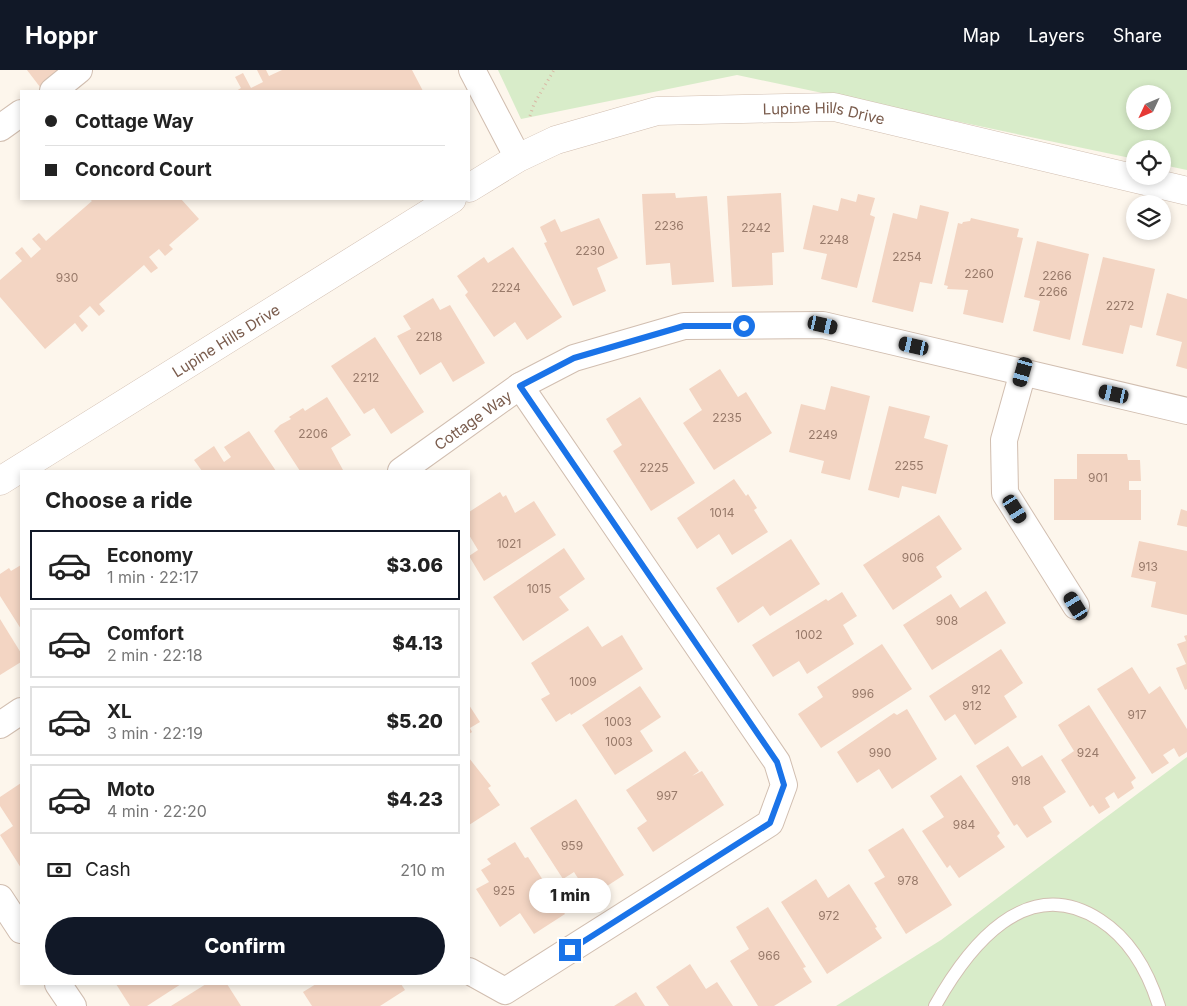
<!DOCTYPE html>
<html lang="en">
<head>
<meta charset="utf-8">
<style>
	body { margin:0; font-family:Inter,sans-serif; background:#f6f6f6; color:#222; height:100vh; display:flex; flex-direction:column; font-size:19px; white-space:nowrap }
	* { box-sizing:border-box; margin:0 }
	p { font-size:16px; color:#767676 }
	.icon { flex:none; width:28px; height:28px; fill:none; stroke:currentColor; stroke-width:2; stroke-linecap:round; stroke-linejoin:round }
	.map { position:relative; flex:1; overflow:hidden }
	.panel { position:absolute; left:20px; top:400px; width:450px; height:515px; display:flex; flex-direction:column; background:#fff; border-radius:0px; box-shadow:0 2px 8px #0003 }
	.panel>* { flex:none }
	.guide { position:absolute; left:20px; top:20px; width:450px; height:110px; border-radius:0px; box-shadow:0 2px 8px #0003; display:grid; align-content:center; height:110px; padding:0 25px; background:#fff }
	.needle { width:32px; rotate:226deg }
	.buttons { position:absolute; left:1126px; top:15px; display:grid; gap:10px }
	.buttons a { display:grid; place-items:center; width:45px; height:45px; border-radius:50%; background:#fff; box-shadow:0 2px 8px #0003; font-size:25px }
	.end { position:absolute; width:22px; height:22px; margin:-11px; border:6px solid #1a73e8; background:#fff; box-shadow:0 0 0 2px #fff }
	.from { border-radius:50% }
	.bubble { position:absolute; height:35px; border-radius:18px; background:#fff; box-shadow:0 2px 8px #0003; font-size:16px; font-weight:800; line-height:35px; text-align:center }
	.car { position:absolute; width:15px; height:30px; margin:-15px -8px; border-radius:6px; box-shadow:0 0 4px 1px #0007; background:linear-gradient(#222 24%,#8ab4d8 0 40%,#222 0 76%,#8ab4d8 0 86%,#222 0) }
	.guide b { display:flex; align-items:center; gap:18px; height:48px; font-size:19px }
	.guide b+b { border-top:1px solid #e0e0e0 }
	.guide i { width:12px; height:12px; background:#222 }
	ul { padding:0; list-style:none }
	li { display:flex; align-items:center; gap:15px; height:70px; margin:0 10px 8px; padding:0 15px; border:2px solid #e0e0e0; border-radius:0px }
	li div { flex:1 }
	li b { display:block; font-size:19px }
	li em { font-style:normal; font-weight:800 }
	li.active { border-color:#111827 }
	li>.icon { width:45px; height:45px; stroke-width:1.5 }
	h2 { padding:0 25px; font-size:22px; line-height:60px }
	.pay { display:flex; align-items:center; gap:12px; height:55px; padding:0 25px; font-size:19px }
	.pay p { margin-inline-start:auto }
	.cta { display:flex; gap:10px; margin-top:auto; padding:10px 25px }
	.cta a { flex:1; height:58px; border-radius:30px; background:#111827; color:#fff; font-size:20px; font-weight:800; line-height:58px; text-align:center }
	header { display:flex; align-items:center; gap:30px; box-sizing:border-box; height:70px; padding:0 25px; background:#111827; color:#fff }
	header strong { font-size:24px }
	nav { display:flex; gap:28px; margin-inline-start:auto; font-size:18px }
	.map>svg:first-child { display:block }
	.green { fill:#d8ecc9; fill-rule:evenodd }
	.building { fill:#f3d5c3 }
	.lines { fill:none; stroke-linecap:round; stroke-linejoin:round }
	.service-casing { stroke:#d1beb0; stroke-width:14 }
	.minor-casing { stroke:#d1beb0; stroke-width:28 }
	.tertiary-casing { stroke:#d1beb0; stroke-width:29 }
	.path { stroke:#d9b8a5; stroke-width:3; stroke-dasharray:1 4; stroke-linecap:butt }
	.service { stroke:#fff; stroke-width:12 }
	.minor { stroke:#fff; stroke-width:26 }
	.tertiary { stroke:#fff; stroke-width:28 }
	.route { stroke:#1a73e8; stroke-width:6 }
	.labels { text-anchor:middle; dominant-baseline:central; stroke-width:4; stroke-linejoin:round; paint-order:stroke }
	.number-label { font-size:12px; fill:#987a6a }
	.street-label { font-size:15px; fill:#7a5c4d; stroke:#fffaf3 }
</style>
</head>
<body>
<header>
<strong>Hoppr</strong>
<nav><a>Map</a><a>Layers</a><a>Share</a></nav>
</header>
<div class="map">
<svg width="1187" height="936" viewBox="0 0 1187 936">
	<rect width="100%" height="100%" fill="#fdf6ec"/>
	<g class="green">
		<path d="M498,0h689v100l-24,-5 -1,-16h-27v10l-398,-84 -216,44zM1135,24h27v27h-27z"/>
		<polygon points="1187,687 1187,936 836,936 941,870"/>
	</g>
	<g class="building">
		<polygon points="27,0 62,0 40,17"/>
		<polygon points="257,0 266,0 269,6 282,0 412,0 423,21 236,21 241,18 235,7 243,3 251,18 263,12"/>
		<polygon points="675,123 676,128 707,126 714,212 672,215 670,193 646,195 642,124"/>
		<polygon points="781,123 784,182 772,183 773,215 732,217 727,126"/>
		<polygon points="858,124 875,128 870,145 875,147 857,218 821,209 827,184 803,179 813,135 838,141 841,128 856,132"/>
		<polygon points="89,129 181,129 199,149 169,175 173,179 165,186 159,179 149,187 158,198 151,203 144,195 99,234 105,241 99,246 90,236 79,246 88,256 82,262 75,253 45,279 0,227 0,210 22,191 15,183 22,177 31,188 41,179 32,169 39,163 46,171 92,131"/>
		<polygon points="920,135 949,142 932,214 920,212 913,242 872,232 893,143 917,149"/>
		<polygon points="599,148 618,188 597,198 606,221 573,236 544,173 547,172 540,157 555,149 561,162"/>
		<polygon points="971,148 1019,159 1017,167 1023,168 1003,253 963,244 968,220 947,219 948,216 944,215 958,153 962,154 963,152 970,151"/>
		<polygon points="1037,171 1089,184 1070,270 1033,261 1040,231 1024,227"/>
		<polygon points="513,177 562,247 527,270 515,252 494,267 465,225 468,222 457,206 484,187 488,193"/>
		<polygon points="1103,187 1155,199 1142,258 1130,255 1123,284 1082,275"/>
		<polygon points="1167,223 1187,229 1187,299 1176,296 1182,272 1156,265"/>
		<polygon points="433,228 440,240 450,235 485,293 453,312 441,292 420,305 397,266 411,259 403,246"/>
		<polygon points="375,267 424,342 391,364 374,338 364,344 331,296"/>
		<polygon points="720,299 738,327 746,322 772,363 714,400 683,353 702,340 689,319"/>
		<polygon points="831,316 870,326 850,410 821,403 824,391 789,382 801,334 825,340"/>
		<polygon points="327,327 351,365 331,378 343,400 300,401 274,361 280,355 291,349 289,347 303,338 305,341"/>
		<polygon points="640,327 695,413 651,441 613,381 622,375 606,349"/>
		<polygon points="889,336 930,346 924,368 948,375 936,424 902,416 899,428 868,420"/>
		<polygon points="249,361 276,401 202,401 194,390 214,376 224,392 231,387 224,377"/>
		<polygon points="1077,384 1127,384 1128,390 1140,390 1141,411 1129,411 1129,420 1141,420 1141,450 1054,450 1054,409 1077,409"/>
		<polygon points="734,409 746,426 748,424 757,438 754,440 768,462 732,485 719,464 697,479 677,448"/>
		<polygon points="500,422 503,427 506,425 515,443 534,431 556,465 484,511 469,486 478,480 469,465 469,442"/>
		<polygon points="1181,439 1187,441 1187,457 1177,455"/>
		<polygon points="939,445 962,479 936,497 942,507 893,540 863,495"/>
		<polygon points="791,469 820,514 770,546 763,536 738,553 716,518"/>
		<polygon points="1139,471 1187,481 1187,545 1151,537 1156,512 1131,507"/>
		<polygon points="564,478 585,509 559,527 569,540 523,571 493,527"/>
		<polygon points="21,495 21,559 0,526 0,504 9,498 11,501"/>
		<polygon points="986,521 1006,553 932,600 903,555 951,524 960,538"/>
		<polygon points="842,522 857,546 843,555 854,574 807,604 799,591 773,607 752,575 826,529 828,531"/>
		<polygon points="0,549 21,583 21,592 0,605"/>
		<polygon points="588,556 602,577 622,565 643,599 571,645 570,643 556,652 541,629 550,624 531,593"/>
		<polygon points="1187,565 1187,619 1185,620 1176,598 1186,594 1177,574 1186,571 1184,566"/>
		<polygon points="882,574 912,619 821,678 798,644 823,627 817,617"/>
		<polygon points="1001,579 1023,613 1004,626 1017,647 975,675 955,644 945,651 929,626"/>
		<polygon points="1132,597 1149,624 1160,616 1187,659 1187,682 1179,687 1174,678 1163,685 1169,693 1152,704 1097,619"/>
		<polygon points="640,616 661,647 640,661 653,681 615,705 582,655"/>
		<polygon points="469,635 480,652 470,658 472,662 469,664"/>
		<polygon points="1089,635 1136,708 1131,712 1134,718 1118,729 1114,722 1105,728 1110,737 1099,744 1093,735 1090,737 1061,690 1074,681 1058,655"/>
		<polygon points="907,639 937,689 892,719 879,699 857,713 837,682 894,643 897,645"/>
		<polygon points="1008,676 1022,697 1042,685 1066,722 1043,737 1052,752 1027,768 1017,754 1014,756 976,696"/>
		<polygon points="685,681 699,701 692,706 702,701 724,735 653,782 637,758 647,751 626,720"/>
		<polygon points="469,688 491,716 488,718 500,735 469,755"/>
		<polygon points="961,705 1000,763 997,766 1005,777 959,808 950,795 947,798 922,761 944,747 930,726"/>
		<polygon points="21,713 21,798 0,765 13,756 0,736 0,727"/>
		<polygon points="576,729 624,805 590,827 574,802 563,809 530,758"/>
		<polygon points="903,758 952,835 906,864 874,813 885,807 868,780"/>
		<polygon points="515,772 525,788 528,787 565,844 534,864 520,843 500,857 476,819 489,812 481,800 491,794 487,789"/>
		<polygon points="816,809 828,828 849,814 877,857 875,858 882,868 827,904 781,832"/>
		<polygon points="768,837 806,897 803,898 812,912 774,936 758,936 730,891 749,879 736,857"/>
		<polygon points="690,894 706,919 717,912 733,936 669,936 656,917"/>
		<polygon points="116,914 181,914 147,936 130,936"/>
		<polygon points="206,914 227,914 241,936 171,936"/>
		<polygon points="316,914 401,914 405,920 380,936 312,936 303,922"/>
		<polygon points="636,922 645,936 614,936"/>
	</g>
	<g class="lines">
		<defs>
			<path id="service" d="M935,936c33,-59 91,-134 165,-86 31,20 48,51 59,86"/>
			<g id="minor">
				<polyline points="472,0 518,88"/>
				<polyline points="53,21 79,0"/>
				<polyline points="0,58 21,43"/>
				<polyline points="1023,302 1004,370 1005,423 1076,536"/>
				<path id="s1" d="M401,401l119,-85 54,-28 110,-32 139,-1 364,86"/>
				<polyline points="0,655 21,641"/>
				<polyline points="0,828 21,860"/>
				<polyline points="469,901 505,921 770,753 784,715 777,692 520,316"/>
				<polyline points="58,914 73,936"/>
			</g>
			<g id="tertiary">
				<path id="s2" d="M469,118l49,-30 38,-18 101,-29 177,-4 353,84"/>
				<path id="s3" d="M0,411l452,-282"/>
			</g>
		</defs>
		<use href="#service" class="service-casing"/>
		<use href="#minor" class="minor-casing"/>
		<use href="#tertiary" class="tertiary-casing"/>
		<polyline class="path" points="530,46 534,34 554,0"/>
		<use href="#service" class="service"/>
		<use href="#minor" class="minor"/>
		<use href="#tertiary" class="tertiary"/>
	</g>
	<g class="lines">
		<polyline class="route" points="570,880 770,753 784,715 777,692 520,316 574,288 684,256 744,256"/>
	</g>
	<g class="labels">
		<g class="number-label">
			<text x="669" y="155">2236</text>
			<text x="756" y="157">2242</text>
			<text x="834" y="169">2248</text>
			<text x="590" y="180">2230</text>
			<text x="907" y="186">2254</text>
			<text x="979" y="203">2260</text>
			<text x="1057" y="205">2266</text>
			<text x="67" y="207">930</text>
			<text x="506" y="217">2224</text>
			<text x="1053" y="221">2266</text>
			<text x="1120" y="235">2272</text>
			<text x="429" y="266">2218</text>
			<text x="366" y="307">2212</text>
			<text x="727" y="347">2235</text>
			<text x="313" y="363">2206</text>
			<text x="823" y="364">2249</text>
			<text x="909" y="395">2255</text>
			<text x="654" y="397">2225</text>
			<text x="1098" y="407">901</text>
			<text x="722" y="442">1014</text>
			<text x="509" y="473">1021</text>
			<text x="913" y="487">906</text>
			<text x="1148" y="496">913</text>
			<text x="539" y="518">1015</text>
			<text x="947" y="550">908</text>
			<text x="809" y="564">1002</text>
			<text x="583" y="611">1009</text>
			<text x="981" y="619">912</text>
			<text x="863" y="623">996</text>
			<text x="972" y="635">912</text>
			<text x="1137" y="644">917</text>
			<text x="618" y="651">1003</text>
			<text x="619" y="671">1003</text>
			<text x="880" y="682">990</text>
			<text x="1088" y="682">924</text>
			<text x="1021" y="710">918</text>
			<text x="667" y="725">997</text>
			<text x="964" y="754">984</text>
			<text x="572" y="775">959</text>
			<text x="908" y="810">978</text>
			<text x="504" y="820">925</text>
			<text x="829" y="845">972</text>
			<text x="769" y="885">966</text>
		</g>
		<g class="street-label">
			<text stroke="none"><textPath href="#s2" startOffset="372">Lupine Hills Drive</textPath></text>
			<text stroke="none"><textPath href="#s3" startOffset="266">Lupine Hills Drive</textPath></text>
			<text stroke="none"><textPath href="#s1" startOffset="88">Cottage Way</textPath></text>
		</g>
	</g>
</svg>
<div class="buttons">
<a><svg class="needle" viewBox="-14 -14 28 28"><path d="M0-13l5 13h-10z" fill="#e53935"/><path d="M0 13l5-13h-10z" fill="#767676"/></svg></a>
<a><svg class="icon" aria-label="locate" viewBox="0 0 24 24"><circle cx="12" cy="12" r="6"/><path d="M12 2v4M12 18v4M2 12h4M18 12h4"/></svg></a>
<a><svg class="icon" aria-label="layers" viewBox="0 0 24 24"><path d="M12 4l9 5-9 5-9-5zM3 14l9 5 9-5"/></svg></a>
</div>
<i class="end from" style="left:744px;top:256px"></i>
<i class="end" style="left:570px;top:880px"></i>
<div class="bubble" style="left:529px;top:808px;width:82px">1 min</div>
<i class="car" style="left:823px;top:255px;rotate:103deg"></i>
<i class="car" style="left:914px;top:276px;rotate:283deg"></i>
<i class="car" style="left:1023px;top:302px;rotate:196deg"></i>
<i class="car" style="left:1114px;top:324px;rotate:283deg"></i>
<i class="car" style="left:1015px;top:439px;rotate:148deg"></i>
<i class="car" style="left:1076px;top:536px;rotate:328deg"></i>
<div class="guide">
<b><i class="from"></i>Cottage Way</b>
<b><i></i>Concord Court</b>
</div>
<section class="panel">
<h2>Choose a ride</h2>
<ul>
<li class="active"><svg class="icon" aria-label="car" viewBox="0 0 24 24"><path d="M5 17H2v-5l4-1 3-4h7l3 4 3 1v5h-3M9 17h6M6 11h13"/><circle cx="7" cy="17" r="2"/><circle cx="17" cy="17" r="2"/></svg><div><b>Economy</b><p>1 min · 22:17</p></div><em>$3.06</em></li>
<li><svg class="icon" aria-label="car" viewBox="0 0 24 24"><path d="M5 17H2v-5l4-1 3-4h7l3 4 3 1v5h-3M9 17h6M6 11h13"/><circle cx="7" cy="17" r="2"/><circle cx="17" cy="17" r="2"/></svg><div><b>Comfort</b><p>2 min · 22:18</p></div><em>$4.13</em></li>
<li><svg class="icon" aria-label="car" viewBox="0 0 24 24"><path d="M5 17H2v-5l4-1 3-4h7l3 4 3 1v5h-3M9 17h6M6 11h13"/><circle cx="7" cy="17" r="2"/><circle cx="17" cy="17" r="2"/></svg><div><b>XL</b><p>3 min · 22:19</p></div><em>$5.20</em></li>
<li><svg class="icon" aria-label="car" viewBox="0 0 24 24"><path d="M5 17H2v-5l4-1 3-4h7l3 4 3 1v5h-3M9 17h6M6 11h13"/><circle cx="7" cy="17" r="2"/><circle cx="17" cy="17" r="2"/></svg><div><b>Moto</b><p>4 min · 22:20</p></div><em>$4.23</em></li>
</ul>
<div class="pay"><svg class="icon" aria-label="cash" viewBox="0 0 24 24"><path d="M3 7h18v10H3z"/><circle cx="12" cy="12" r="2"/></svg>Cash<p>210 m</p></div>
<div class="cta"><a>Confirm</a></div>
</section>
</div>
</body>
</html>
